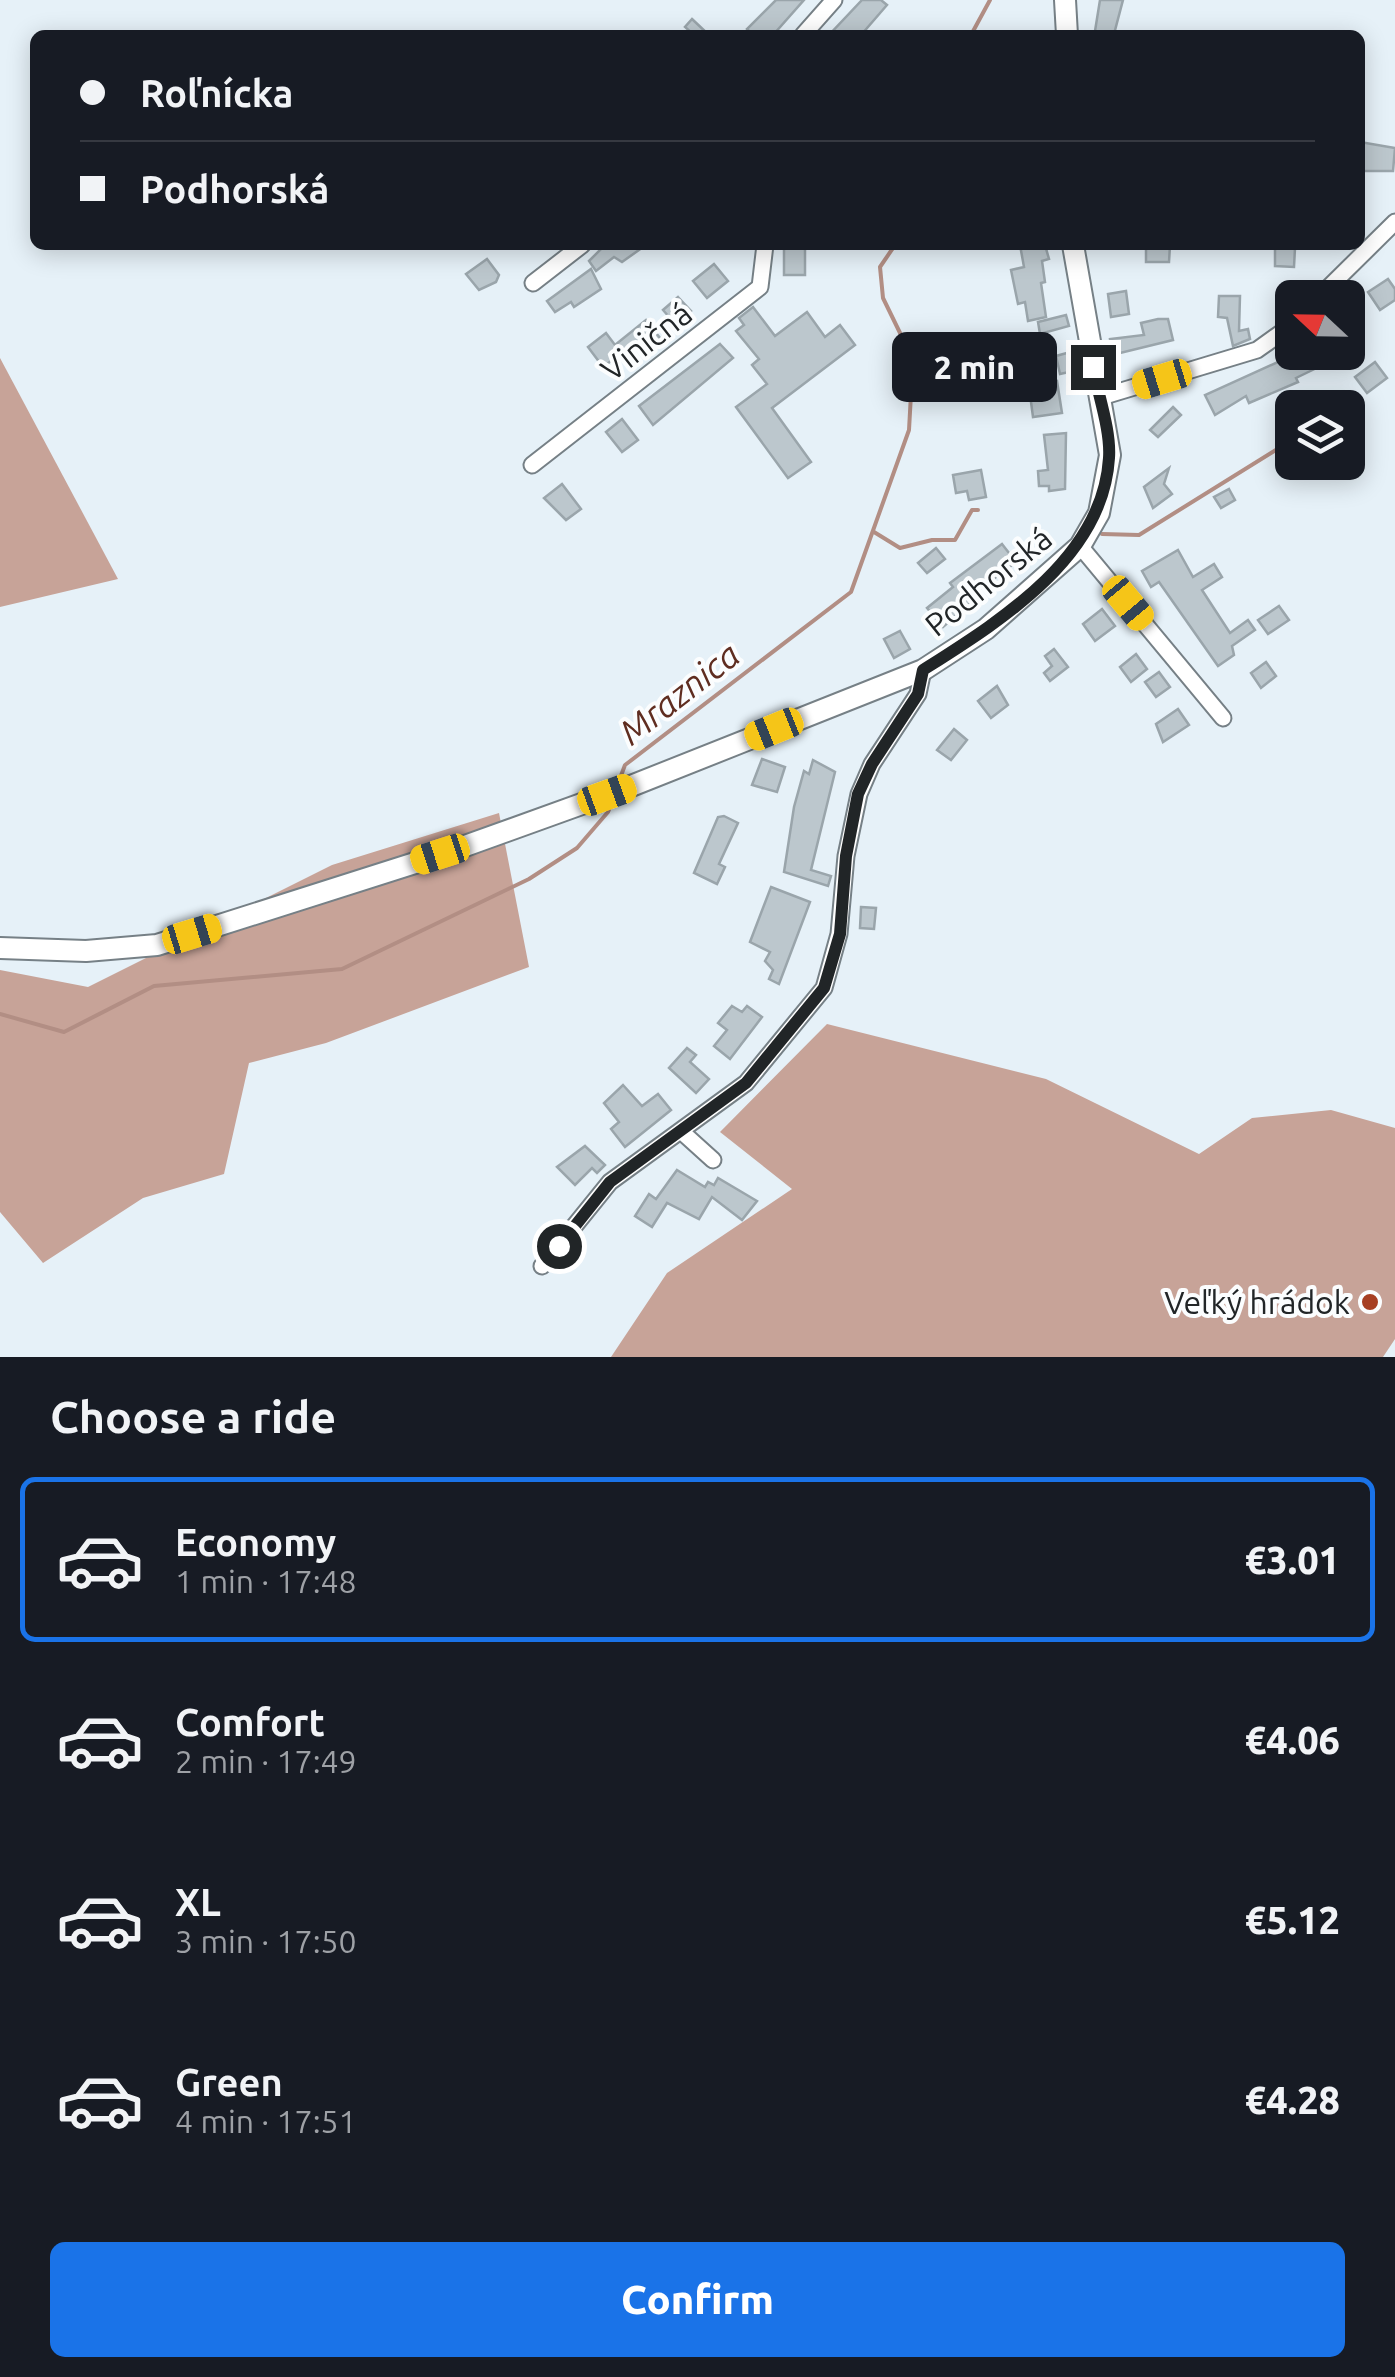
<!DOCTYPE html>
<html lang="en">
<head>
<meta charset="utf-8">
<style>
	body { margin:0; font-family:Ubuntu,sans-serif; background:#20242c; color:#f1f3f6; height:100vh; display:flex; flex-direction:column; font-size:38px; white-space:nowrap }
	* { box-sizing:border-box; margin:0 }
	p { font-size:32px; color:#9ea1a6 }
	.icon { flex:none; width:55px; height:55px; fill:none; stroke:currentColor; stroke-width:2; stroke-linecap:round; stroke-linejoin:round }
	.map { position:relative; height:1357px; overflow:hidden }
	.side { display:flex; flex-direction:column; background:#171b24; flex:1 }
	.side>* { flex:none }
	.guide { position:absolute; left:30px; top:30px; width:1335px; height:220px; border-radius:15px; box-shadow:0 5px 25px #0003; display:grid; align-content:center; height:220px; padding:0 50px; background:#171b24 }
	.needle { width:65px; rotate:292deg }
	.tools { position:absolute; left:1275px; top:280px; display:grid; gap:20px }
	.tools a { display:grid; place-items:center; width:90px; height:90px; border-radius:15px; background:#171b24; box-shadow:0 5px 25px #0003; font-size:50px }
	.end { position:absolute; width:45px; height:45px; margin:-22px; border:12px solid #212527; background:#fff; box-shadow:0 0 0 5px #fff }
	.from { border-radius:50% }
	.bubble { position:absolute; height:70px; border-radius:15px; background:#171b24; box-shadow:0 5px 25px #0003; font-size:32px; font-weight:800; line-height:70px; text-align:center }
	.car { position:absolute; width:30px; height:60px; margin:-30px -15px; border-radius:12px; box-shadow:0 0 8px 2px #0007; background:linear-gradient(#f5c518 24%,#345 0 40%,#f5c518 0 76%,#345 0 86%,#f5c518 0) }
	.guide b { display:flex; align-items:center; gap:35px; height:95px; font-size:38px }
	.guide b+b { border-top:2px solid #363941 }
	.guide i { width:25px; height:25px; background:#f1f3f6 }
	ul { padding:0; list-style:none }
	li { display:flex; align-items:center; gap:30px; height:165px; margin:0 20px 15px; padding:0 30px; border:5px solid transparent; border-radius:15px }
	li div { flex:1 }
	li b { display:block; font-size:38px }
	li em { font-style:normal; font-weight:800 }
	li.current { border-color:#1a73e8 }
	li>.icon { width:90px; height:90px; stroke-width:1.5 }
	h2 { padding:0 50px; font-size:45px; line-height:120px }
	.button { display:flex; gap:20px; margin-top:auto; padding:20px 50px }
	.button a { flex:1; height:115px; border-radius:15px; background:#1a73e8; color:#fff; font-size:40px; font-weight:800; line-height:115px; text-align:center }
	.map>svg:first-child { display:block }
	.forest { fill:#c7a398 }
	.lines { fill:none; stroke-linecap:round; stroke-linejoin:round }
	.stream { stroke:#b28e84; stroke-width:4 }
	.building { fill:#bcc7cd; stroke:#9aa5ab; stroke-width:2.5 }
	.minor-casing { stroke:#768086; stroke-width:19 }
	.tertiary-casing { stroke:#768086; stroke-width:24 }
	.minor { stroke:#fff; stroke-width:15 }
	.tertiary { stroke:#fff; stroke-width:20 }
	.route { stroke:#212527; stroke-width:12 }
	.poi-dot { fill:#a73f22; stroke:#fbfdfe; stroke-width:4 }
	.labels { text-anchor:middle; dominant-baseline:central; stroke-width:8; stroke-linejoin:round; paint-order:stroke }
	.street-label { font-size:32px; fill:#212527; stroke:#fbfdfe }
	.poi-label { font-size:32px; fill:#212527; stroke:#fbfdfe; text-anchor:end }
	.water-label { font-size:35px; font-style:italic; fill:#5f2d20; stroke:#fbfdfe }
</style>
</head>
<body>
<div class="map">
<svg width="1395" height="1357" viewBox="0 0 1395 1357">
	<rect width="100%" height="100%" fill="#e6f1f8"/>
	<g class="forest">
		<polygon points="0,358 118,579 0,607"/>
		<polygon points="499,813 529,967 326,1043 249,1063 224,1174 143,1198 43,1263 0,1212 0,970 88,987 332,865"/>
		<polygon points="827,1024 1046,1079 1199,1154 1252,1118 1331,1110 1395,1128 1395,1339 1383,1357 611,1357 667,1273 792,1189 720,1132"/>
	</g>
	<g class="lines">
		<g class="stream">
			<polyline points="971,35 990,0"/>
			<polyline points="874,532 900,548 932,540 955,540 972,510 978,510"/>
			<polyline points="1102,534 1139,535 1292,440"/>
			<polyline points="619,781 625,765 851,592 909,430 912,376 902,337 883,298 880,267 895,245"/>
			<polyline points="0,1014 64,1032 154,986 342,969 529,879 577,848 608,812 613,800"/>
		</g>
	</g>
	<g class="building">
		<polygon points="776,0 804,0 773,35 753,35 747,29"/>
		<polygon points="862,0 881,0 887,5 861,35 829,35"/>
		<polygon points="1100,0 1123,0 1114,34 1095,31"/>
		<polygon points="692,19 709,35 694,35 685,27"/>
		<polygon points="1360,142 1395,148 1393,171 1360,171"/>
		<polygon points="605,245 646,245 622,262 614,257 596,271 589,261"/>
		<rect x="784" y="245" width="21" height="30"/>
		<polygon points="1020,245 1045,245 1049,259 1042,261 1045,282 1041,283 1046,317 1028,321 1025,302 1018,304 1011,270 1024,267"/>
		<polygon points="1146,245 1170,245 1169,262 1146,262"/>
		<polygon points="1275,248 1295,248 1294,267 1275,266"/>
		<polygon points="487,259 499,275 496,282 479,290 466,274"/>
		<polygon points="714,264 728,281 707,298 693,281"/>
		<polygon points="591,269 601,289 574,307 571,302 555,312 547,301"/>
		<polygon points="1388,279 1395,289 1395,300 1380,310 1368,292"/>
		<polygon points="1126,291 1129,314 1111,317 1108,294"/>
		<polygon points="1219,296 1240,296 1239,331 1248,329 1250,339 1233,346 1227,318 1218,317"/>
		<polygon points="678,297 691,311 676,325 663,310"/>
		<polygon points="753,307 775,336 807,312 825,337 840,325 855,345 772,408 811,462 788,478 736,407 767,384 752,365 759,359 736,331 744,325 739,318"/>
		<polygon points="1066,315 1069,326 1040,334 1038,322"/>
		<polygon points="1158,319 1168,319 1173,340 1112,355 1110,339 1144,335 1141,323"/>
		<polygon points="646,320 660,338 642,351 636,342 603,367 588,347 606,333 615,345"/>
		<polygon points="720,344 733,358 653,425 639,406"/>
		<polygon points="1074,351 1078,370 1060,374 1056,356"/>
		<polygon points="1300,352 1325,352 1329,362 1296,378 1298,382 1249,403 1246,396 1215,415 1205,395"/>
		<polygon points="1375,362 1387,378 1367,393 1355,377"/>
		<polygon points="1057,381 1062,413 1033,417 1029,387"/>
		<polygon points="1173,407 1181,415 1158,437 1150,430"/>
		<polygon points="622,419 638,440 622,452 606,432"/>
		<polygon points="1066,433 1065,489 1049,491 1049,486 1039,486 1038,471 1048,470 1044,435"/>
		<polygon points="1169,468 1164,484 1172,494 1153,508 1144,487"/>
		<polygon points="981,470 986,497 969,500 967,491 956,493 953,475"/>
		<polygon points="562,484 581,509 566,520 544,498"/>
		<polygon points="1229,489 1235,500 1221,508 1214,497"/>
		<polygon points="1002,544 1016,562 975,593 979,596 943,627 927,608 953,587 950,583"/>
		<polygon points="936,548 945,559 927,573 918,563"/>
		<polygon points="1178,550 1193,577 1214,564 1222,577 1202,590 1230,633 1248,620 1255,630 1232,646 1234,655 1218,666 1159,582 1151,587 1142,571"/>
		<polygon points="1279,606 1289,620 1268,634 1258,620"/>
		<polygon points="1102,609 1115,626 1095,641 1083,624"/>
		<polygon points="900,631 910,649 894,658 884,639"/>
		<polygon points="1054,649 1068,667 1050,681 1044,673 1052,666 1045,656"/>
		<polygon points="1136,654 1147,669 1131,682 1120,667"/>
		<polygon points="1266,662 1276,676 1261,688 1251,673"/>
		<polygon points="1159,672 1170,687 1156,697 1145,682"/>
		<polygon points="997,686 1008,705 991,718 978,701"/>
		<polygon points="1178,709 1189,725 1163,742 1156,724"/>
		<polygon points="954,729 967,740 951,760 937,750"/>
		<polygon points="762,759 785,767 777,792 752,785"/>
		<polygon points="813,760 835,772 811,870 831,876 828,886 784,872 794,807 804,771 809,774"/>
		<polygon points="724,816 738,823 719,864 725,867 717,884 694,873 718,817"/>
		<polygon points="771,887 810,902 779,984 769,979 773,970 765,961 770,952 750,942"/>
		<polygon points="861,907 876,908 874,929 860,928"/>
		<polygon points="732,1006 742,1012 747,1006 762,1017 730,1059 714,1046 727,1030 718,1023"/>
		<polygon points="687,1048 696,1055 690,1062 709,1079 696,1093 669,1068"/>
		<polygon points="623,1085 642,1106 658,1094 671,1110 625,1147 611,1129 619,1122 604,1103"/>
		<polygon points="585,1146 605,1165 597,1173 592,1168 575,1185 557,1167"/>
		<polygon points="677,1170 705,1187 708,1182 714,1185 718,1178 757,1201 742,1220 712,1197 699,1219 667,1203 652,1227 635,1216 649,1194 656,1199"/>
	</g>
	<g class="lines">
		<defs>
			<g id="minor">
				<polyline points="803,35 834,0"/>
				<polyline points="533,283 582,245"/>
				<polyline points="1318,298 1395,222"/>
				<polyline points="1098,398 1257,350 1292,325"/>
				<polyline points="532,465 760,287 765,245"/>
				<polyline points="1080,546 1223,718"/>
				<polyline points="682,1132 713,1160"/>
				<polyline points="542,1266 610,1182 746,1083 824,988 839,934 846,856 859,794 872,764 918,694 923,670"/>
			</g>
			<g id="tertiary">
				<polyline points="1065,0 1067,35"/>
				<polyline points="0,948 86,951 157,945 440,855 626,788 923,670 986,629 1080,546 1099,513 1110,455 1073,245"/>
			</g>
		</defs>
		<use href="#minor" class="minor-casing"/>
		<use href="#tertiary" class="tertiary-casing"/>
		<use href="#minor" class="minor"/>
		<use href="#tertiary" class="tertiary"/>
	</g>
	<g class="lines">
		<path class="route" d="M559,1246l51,-64 136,-99 78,-95 16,-54 6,-78 12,-62 14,-30 46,-70 5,-24c77,-49 180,-112 186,-212 2,-28 -11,-63 -16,-91"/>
	</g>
	<circle class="poi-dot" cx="1370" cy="1302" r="10"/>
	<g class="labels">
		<g class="street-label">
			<text transform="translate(646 341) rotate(-38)">Viničná</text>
			<text transform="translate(988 581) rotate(-39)">Podhorská</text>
		</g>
		<g class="poi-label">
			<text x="1350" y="1302">Veľký hrádok</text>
		</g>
		<g class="water-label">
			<text transform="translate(679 693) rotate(-38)">Mraznica</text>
		</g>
	</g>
</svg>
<div class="tools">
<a><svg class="needle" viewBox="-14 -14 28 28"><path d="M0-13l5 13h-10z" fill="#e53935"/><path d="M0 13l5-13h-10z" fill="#9ea1a6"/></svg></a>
<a><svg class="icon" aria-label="layers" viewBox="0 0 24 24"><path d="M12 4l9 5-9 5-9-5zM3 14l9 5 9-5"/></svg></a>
</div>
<i class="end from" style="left:559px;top:1246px"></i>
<i class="end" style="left:1093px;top:367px"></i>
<div class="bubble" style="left:892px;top:332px;width:165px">2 min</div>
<i class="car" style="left:1162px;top:379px;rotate:253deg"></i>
<i class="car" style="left:1128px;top:603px;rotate:140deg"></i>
<i class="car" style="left:774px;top:729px;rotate:248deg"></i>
<i class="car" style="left:607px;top:795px;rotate:70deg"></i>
<i class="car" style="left:440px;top:854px;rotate:252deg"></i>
<i class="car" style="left:192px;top:934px;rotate:73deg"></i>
<div class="guide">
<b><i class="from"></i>Roľnícka</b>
<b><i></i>Podhorská</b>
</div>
</div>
<section class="side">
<h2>Choose a ride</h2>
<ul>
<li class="current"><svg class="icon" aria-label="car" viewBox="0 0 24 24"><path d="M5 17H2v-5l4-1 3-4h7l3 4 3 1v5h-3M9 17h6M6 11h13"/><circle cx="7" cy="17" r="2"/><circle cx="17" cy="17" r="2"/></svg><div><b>Economy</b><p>1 min · 17:48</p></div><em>€3.01</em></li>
<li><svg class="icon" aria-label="car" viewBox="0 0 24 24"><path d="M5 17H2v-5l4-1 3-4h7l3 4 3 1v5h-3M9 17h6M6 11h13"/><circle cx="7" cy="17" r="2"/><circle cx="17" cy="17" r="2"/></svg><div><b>Comfort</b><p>2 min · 17:49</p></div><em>€4.06</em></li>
<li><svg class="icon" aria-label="car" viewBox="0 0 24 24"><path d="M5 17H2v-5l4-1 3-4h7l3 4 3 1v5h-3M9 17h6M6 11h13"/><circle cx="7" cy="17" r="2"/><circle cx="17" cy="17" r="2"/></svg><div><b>XL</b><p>3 min · 17:50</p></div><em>€5.12</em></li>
<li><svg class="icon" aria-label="car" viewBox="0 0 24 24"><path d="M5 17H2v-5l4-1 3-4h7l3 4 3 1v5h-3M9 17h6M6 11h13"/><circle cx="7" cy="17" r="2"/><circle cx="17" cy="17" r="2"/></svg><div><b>Green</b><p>4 min · 17:51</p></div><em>€4.28</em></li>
</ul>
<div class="button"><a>Confirm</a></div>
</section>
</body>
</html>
